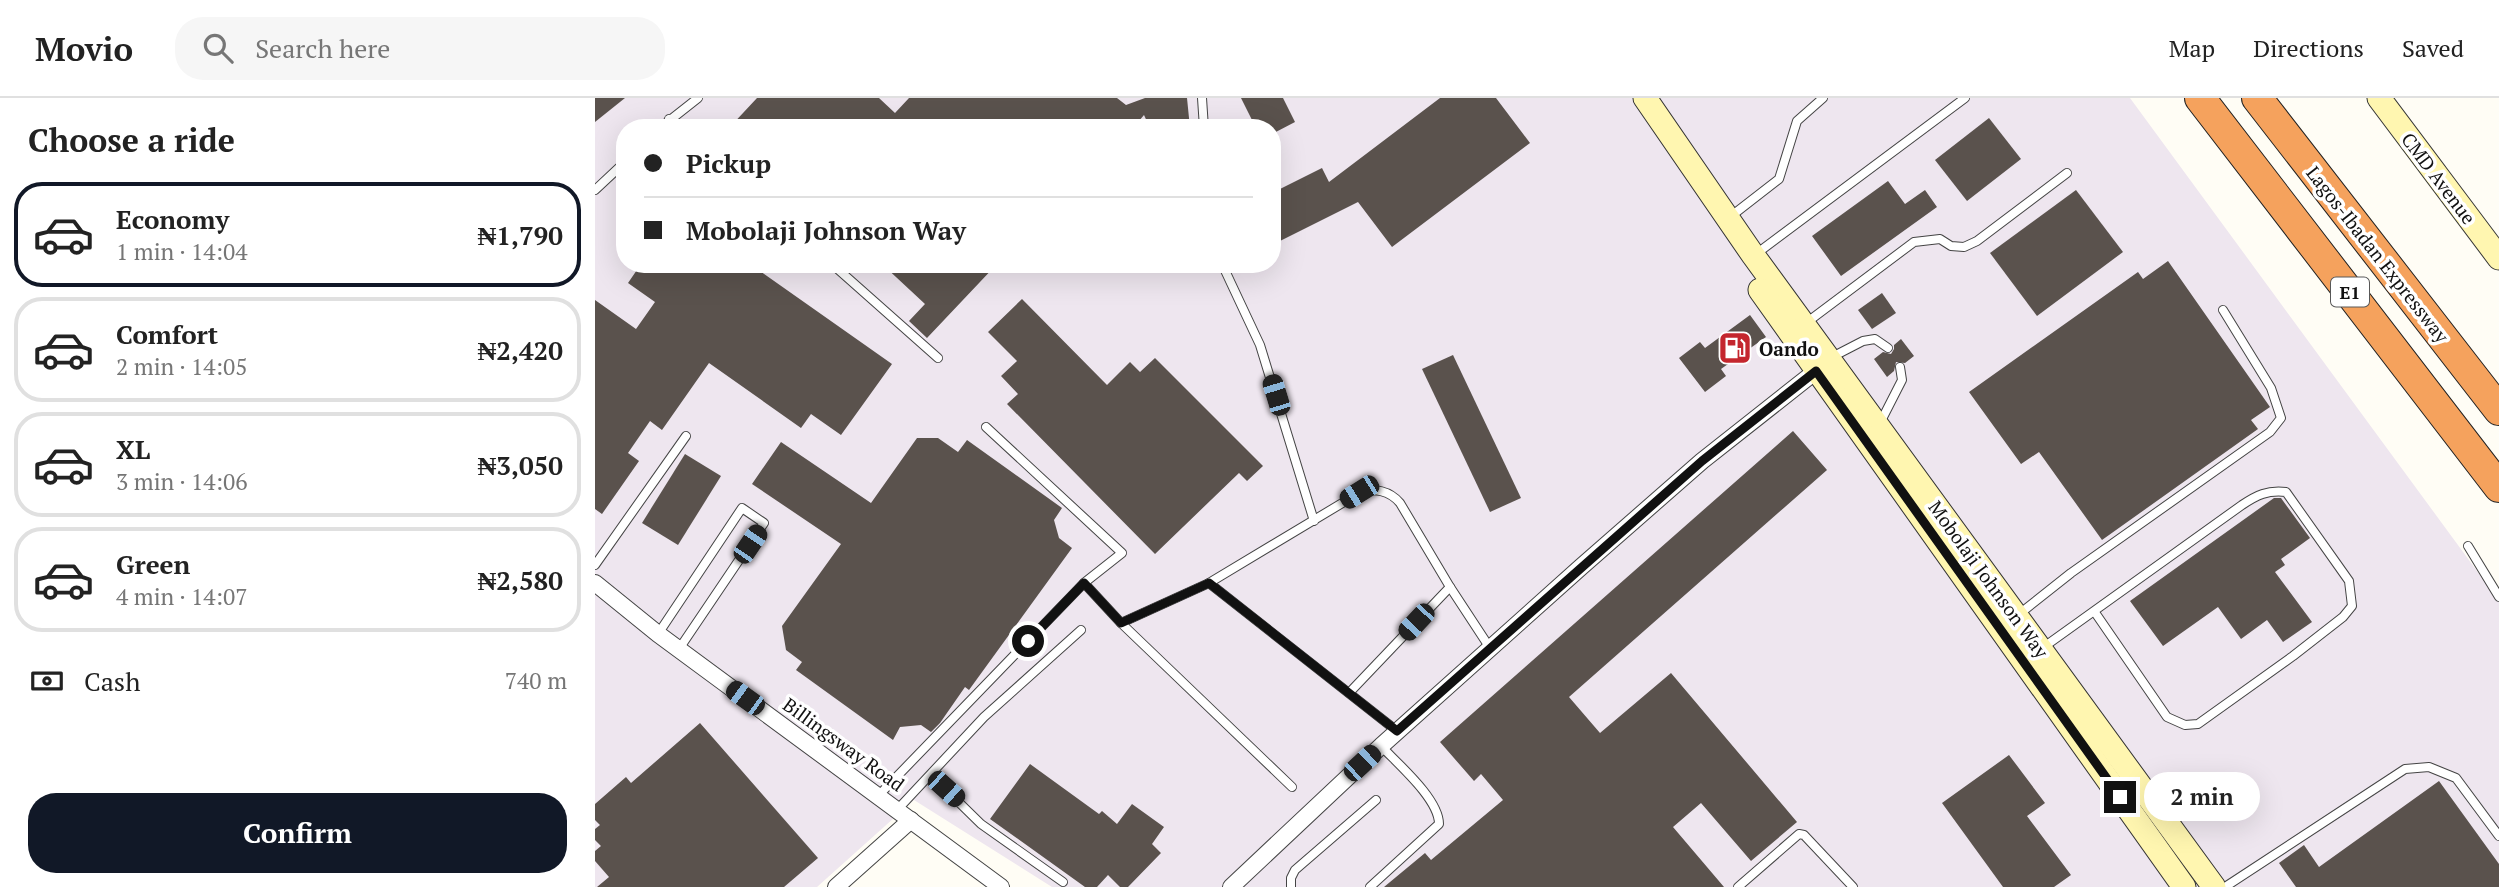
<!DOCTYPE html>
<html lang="en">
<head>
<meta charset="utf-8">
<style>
	body { margin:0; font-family:"PT Serif",serif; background:#f6f6f6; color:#222; height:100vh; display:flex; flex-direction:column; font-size:26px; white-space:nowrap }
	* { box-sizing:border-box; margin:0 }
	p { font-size:23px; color:#767676 }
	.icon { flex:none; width:38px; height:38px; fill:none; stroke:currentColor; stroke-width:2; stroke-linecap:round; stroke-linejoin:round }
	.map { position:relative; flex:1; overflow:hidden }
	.sheet { display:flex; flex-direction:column; background:#fff; width:595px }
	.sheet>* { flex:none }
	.hud { position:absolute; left:21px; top:21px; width:665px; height:154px; border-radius:28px; box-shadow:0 7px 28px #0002; display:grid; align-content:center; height:154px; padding:0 28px; background:#fff }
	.end { position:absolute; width:32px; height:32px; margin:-16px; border:9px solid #111; background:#fff; box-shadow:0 0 0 4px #fff }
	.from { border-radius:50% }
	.bubble { position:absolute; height:49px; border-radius:24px; background:#fff; box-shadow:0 7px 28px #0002; font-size:23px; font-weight:700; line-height:49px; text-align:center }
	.car { position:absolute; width:21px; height:42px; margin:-21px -10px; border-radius:9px; box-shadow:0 0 5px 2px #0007; background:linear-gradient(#222 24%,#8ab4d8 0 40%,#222 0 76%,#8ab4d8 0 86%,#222 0) }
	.hud b { display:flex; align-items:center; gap:24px; height:66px; font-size:26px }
	.hud b+b { border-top:2px solid #e0e0e0 }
	.hud i { width:18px; height:18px; background:#222 }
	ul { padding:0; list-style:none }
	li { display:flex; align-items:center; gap:21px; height:105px; margin:0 14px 10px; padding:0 14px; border:4px solid #e0e0e0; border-radius:28px }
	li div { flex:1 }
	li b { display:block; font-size:26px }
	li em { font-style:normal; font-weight:700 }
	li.selected { border-color:#111827 }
	li>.icon { width:63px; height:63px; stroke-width:1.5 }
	h2 { padding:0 28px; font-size:32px; line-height:84px }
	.pay { display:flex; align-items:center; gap:18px; height:77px; padding:0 28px; font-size:26px }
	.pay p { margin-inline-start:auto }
	.primary-button { display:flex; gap:14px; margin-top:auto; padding:14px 28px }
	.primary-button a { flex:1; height:80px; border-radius:28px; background:#111827; color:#fff; font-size:28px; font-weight:700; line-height:80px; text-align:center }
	header { display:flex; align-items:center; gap:42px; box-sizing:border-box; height:98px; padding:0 35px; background:#fff; border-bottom:2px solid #e0e0e0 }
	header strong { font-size:33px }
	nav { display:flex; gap:38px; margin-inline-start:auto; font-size:24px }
	.search { width:490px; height:63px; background:#f6f6f6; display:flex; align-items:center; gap:18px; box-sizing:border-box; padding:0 24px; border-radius:28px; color:#767676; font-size:26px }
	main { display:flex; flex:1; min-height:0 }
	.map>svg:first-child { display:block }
	.industrial { fill:#eee6ef; fill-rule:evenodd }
	.building { fill:#5a524d }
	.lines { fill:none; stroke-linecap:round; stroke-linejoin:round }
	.lane-casing { stroke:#444; stroke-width:10 }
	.street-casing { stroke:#444; stroke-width:18 }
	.secondary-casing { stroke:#333; stroke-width:25 }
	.highway-casing { stroke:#222; stroke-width:32 }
	.lane { stroke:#fff; stroke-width:8 }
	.street { stroke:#fff; stroke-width:16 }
	.secondary { stroke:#fff6b0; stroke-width:23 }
	.highway { stroke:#f5a25d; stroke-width:30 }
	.route { stroke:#111; stroke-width:9 }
	.labels { text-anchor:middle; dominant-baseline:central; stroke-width:7; stroke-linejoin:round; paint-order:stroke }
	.shield { fill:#fff; stroke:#585858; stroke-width:2 }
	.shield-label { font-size:18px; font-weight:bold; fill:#111 }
	.street-label { font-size:19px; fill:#111; stroke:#fff }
	.poi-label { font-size:19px; font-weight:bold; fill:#111; stroke:#fff; text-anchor:start }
</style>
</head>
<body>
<header>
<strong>Movio</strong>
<div class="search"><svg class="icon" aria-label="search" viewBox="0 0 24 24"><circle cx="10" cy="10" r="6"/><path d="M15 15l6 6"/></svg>Search here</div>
<nav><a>Map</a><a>Directions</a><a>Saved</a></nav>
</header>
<main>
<section class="sheet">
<h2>Choose a ride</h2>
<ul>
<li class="selected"><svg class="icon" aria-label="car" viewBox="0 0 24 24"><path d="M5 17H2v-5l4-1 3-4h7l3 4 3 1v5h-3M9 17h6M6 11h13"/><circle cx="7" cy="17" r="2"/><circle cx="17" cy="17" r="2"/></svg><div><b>Economy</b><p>1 min · 14:04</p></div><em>₦1,790</em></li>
<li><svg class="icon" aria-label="car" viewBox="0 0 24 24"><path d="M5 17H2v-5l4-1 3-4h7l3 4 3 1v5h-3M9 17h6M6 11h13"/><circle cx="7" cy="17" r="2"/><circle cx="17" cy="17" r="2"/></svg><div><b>Comfort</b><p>2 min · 14:05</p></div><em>₦2,420</em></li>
<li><svg class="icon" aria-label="car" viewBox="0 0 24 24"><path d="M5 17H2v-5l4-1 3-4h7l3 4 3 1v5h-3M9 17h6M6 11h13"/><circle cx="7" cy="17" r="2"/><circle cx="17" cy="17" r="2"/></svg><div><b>XL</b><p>3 min · 14:06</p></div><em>₦3,050</em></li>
<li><svg class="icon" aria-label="car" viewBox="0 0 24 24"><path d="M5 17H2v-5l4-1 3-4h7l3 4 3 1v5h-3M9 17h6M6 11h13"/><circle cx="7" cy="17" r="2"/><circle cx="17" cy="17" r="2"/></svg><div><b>Green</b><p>4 min · 14:07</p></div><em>₦2,580</em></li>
</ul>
<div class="pay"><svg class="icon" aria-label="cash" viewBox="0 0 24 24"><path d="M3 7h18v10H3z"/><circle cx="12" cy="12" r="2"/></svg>Cash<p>740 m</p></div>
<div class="primary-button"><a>Confirm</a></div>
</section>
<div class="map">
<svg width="1904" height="789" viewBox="0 0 1904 789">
	<rect width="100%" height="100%" fill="#fffdf5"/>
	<path class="industrial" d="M0,0h1535l369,503v286h-1447l-138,-87 -97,87h-222zM30,30h647v136h-647z"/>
	<g class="building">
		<polygon points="0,0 30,0 0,24"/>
		<polygon points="162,0 284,0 300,15 314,0 522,0 531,7 550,0 592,0 595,30 555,30 549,17 538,30 134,30"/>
		<polygon points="646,0 688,0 700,24 677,36 677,30 661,30"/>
		<polygon points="845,0 901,0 935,45 797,149 763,104 677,147 677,95 727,70 734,84"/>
		<polygon points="1394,20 1426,61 1372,103 1340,62"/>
		<polygon points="1293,83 1310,106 1330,92 1342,109 1246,178 1217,138"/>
		<polygon points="1481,92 1528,154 1442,218 1395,155"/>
		<polygon points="1573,163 1675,309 1656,322 1663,331 1507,442 1444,354 1426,366 1374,294 1543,174 1548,181"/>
		<polygon points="46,166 171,166 165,173 297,266 246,337 216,316 206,330 114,265 67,332 55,323 33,355 44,363 7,416 0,411 0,202 41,231 60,204 33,185"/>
		<polygon points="287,166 402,166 332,240 314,223 330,206"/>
		<polygon points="1287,195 1301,215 1277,231 1263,212"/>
		<polygon points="427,201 512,287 535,264 545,274 560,260 668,368 652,383 644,375 560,456 412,306 423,296 406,278 422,263 393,234"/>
		<polygon points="1155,217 1171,239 1126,271 1131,278 1110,294 1084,260 1105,244 1110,250"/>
		<polygon points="1306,241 1319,258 1310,265 1301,264 1299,273 1292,279 1279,261 1288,254 1296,256 1299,251 1299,247"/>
		<polygon points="858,257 926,400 895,414 827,271"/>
		<polygon points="1198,333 1232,372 974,599 1005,635 1076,575 1202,724 1156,763 1106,705 1078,729 1129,789 789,789 830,755 836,762 908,702 886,676 879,683 845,644"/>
		<polygon points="322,340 343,340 363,354 372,342 467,410 459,422 464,440 477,450 374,592 370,589 345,625 336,634 326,627 305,629 298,642 201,572 207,564 191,552 187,528 246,446 157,386 186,344 276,405"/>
		<polygon points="90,356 126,378 83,447 47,425"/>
		<polygon points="1679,400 1686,400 1715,440 1686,461 1690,467 1680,474 1717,524 1688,544 1672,522 1646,541 1623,509 1568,548 1535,503"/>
		<polygon points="105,625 223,760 189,789 2,789 14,779 0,763 0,753 6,748 0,742 0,731 5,727 0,722 0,706 31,679 36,685"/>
		<polygon points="1414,657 1450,705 1432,718 1476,777 1459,789 1408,789 1347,705"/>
		<polygon points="435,666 504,716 507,713 522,726 537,706 569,729 557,746 566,755 533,789 525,789 513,777 502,789 490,789 395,721"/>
		<polygon points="1844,683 1904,766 1904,789 1701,789 1684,765 1709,747 1724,769"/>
	</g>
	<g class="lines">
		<defs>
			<g id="lane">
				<polyline points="607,0 609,30"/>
				<polyline points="74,21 84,30"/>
				<polyline points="65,30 103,0"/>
				<polyline points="0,92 30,64"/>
				<polyline points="1135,119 1184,81 1202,23 1228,0"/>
				<polyline points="1161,156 1370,0"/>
				<polyline points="237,166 343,260"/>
				<polyline points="627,166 665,247 719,423"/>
				<polyline points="1211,225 1319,144 1345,141 1356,148 1369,149 1382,143 1472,75"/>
				<polyline points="1237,259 1268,243 1280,241 1293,250"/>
				<polyline points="1284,327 1307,282 1305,269"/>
				<polyline points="391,329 527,455 489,485"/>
				<polyline points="1873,448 1904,499"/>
				<polyline points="0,467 91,338"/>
				<polyline points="1423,517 1476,475 1675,334 1686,320 1676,290 1628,212"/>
				<polyline points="526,525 697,689"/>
				<polyline points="63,536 147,410 169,425 84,551"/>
				<path d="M1446,551l201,-144c15,-10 25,-15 44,-13l63,89 3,25 -9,11 -50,39 -95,68 -13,1 -18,-8 -73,-106"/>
				<polyline points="754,595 855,489"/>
				<path d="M802,633l-188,-148 150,-90c15,-6 31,-2 41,10l50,84 40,61"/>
				<polyline points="336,677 386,726 468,784"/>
				<polyline points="284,697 489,485 526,525 614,485"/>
				<polyline points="302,712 389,619 486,532"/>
				<polyline points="696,789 696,780 700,772 781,702"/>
				<path d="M775,789l69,-63c0,-25 -41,-60 -58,-78"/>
				<polyline points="1143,789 1204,736 1209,737 1258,789"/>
				<polyline points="1630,789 1810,671 1834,669 1861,680 1904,738"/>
			</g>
			<g id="street">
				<polyline points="0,485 63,536 406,789"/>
				<polyline points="241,789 316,722"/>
				<polyline points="636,789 786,648 986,469 1107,363 1221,273"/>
			</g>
			<g id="secondary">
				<polyline points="1050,0 1158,157 1619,789"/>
				<polyline points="1784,0 1904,160"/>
				<polyline points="1165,192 1589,789"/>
			</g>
			<g id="highway">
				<polyline points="1605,0 1904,389"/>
				<polyline points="1662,0 1904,312"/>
			</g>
		</defs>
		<use href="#lane" class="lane-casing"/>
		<use href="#street" class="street-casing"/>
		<use href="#secondary" class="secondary-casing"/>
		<use href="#highway" class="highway-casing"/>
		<use href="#lane" class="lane"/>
		<use href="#street" class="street"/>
		<use href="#secondary" class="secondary"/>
		<use href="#highway" class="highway"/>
	</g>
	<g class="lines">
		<polyline class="route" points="433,543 489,485 526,525 614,485 802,633 1107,363 1221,273 1525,699"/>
	</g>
	<defs>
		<symbol id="fuel-square" viewBox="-11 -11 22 22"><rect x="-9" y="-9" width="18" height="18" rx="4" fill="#c4262e" stroke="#fff"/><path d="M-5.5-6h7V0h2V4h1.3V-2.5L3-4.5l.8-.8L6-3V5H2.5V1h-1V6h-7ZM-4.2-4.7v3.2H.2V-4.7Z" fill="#fff"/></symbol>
	</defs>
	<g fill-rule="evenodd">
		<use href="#fuel-square" x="1121" y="231" width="38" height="38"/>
	</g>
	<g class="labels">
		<rect class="shield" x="1736" y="179.5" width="38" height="29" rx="5"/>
		<g class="shield-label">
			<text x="1755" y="194">E1</text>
		</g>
		<g class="street-label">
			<text transform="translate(1844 80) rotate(53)">CMD Avenue</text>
			<text transform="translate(1783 156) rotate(52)">Lagos-Ibadan Expressway</text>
			<text transform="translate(1394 481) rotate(54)">Mobolaji Johnson Way</text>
			<text transform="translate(249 646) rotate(36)">Billingsway Road</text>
		</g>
		<g class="poi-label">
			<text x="1164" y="250">Oando</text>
		</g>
	</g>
</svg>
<i class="end from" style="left:433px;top:543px"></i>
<i class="end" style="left:1525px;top:699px"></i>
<div class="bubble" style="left:1549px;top:674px;width:116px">2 min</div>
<i class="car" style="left:681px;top:297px;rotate:343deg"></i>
<i class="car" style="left:764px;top:394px;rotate:238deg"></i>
<i class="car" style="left:155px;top:446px;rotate:34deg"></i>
<i class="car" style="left:821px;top:524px;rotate:223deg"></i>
<i class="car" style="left:150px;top:600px;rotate:306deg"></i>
<i class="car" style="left:767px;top:665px;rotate:47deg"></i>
<i class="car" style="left:351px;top:691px;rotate:132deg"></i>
<div class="hud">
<b><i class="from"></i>Pickup</b>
<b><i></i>Mobolaji Johnson Way</b>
</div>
</div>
</main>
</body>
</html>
